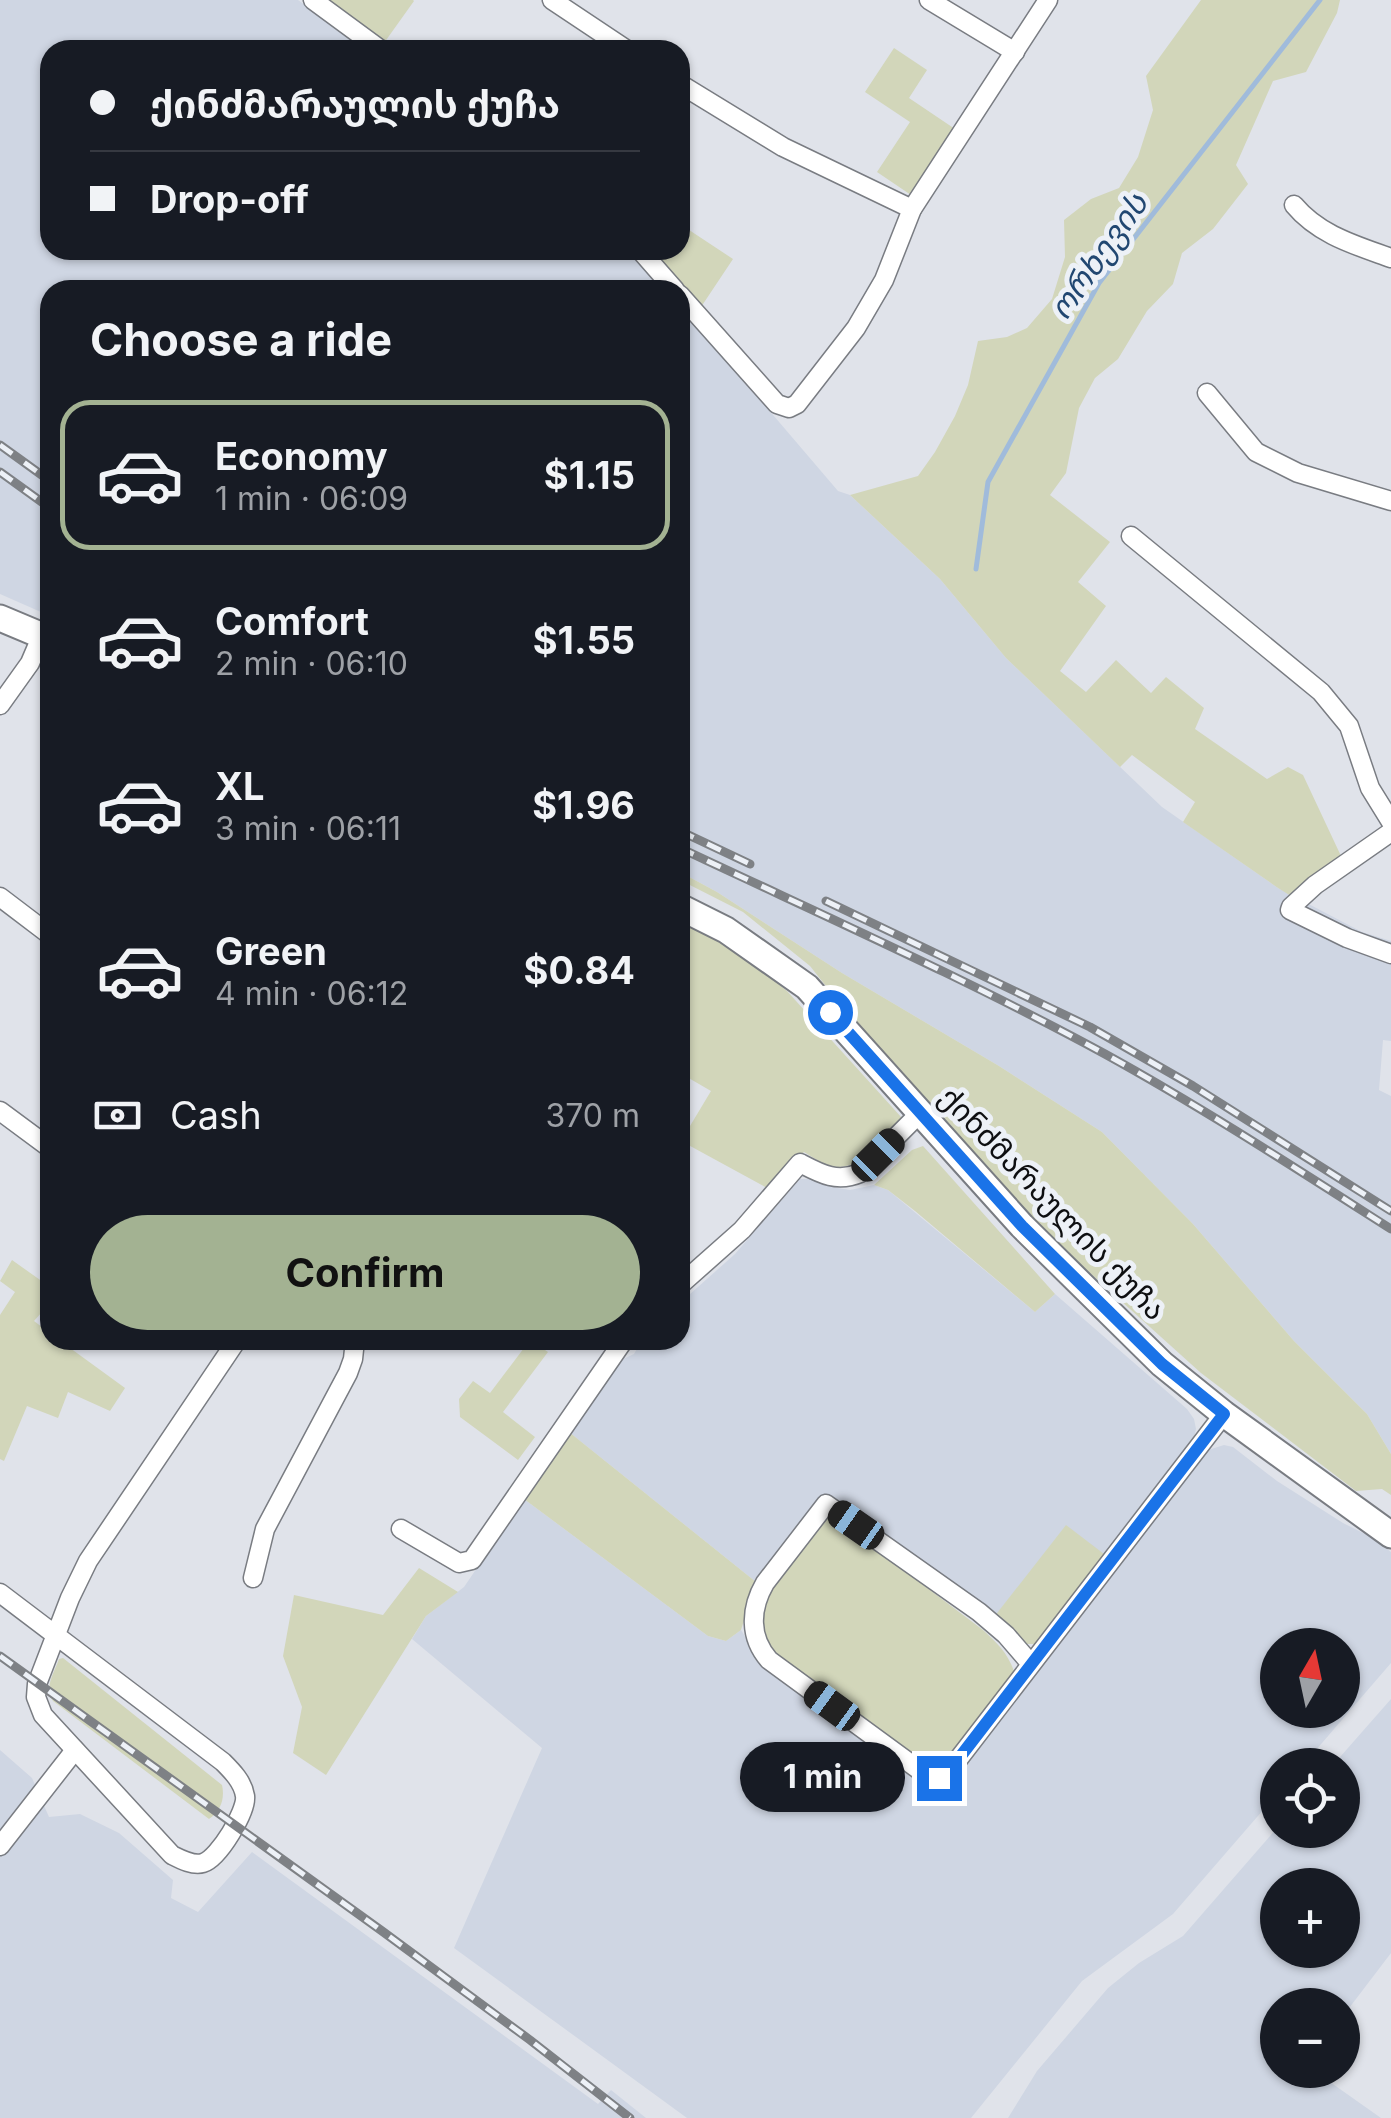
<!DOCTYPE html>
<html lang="en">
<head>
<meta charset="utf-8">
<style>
	body { margin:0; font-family:Inter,"Noto Sans Georgian",sans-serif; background:#242831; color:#f1f3f6; height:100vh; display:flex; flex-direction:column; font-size:38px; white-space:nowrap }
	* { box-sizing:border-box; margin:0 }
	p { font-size:32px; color:#9ea1a6 }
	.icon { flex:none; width:55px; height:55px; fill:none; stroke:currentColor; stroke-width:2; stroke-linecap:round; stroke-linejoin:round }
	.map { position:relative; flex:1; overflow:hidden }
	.sheet { position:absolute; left:40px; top:280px; width:650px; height:1070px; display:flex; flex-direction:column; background:#171b24; border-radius:30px; box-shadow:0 2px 8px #0004 }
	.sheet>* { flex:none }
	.hud { position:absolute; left:40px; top:40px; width:650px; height:220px; border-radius:30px; box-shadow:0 2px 8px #0004; display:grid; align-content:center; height:220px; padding:0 50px; background:#171b24 }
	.needle { width:65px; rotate:9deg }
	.controls { position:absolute; left:1260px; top:1628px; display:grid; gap:20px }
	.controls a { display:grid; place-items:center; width:100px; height:100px; border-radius:50%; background:#171b24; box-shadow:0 2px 8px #0004; font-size:50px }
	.end { position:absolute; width:45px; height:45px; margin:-22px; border:12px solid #1a73e8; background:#fff; box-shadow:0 0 0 5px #fff }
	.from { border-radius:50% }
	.bubble { position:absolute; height:70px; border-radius:35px; background:#171b24; box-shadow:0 2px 8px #0004; font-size:32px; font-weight:700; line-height:70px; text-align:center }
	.car { position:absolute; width:30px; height:60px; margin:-30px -15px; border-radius:12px; box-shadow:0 0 8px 2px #0007; background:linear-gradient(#222 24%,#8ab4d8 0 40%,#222 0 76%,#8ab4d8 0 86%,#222 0) }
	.hud b { display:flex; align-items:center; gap:35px; height:95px; font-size:38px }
	.hud b+b { border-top:2px solid #363941 }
	.hud i { width:25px; height:25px; background:#f1f3f6 }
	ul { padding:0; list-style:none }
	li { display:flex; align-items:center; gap:30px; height:150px; margin:0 20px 15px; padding:0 30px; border:5px solid transparent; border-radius:30px }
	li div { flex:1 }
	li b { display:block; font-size:38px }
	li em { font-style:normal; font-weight:700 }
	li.on { border-color:#a3b292 }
	li>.icon { width:90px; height:90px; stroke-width:1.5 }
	h2 { padding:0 50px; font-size:45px; line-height:120px }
	.pay { display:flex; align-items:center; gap:25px; height:110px; padding:0 50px; font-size:38px }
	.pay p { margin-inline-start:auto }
	.button { display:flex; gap:20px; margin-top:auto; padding:20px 50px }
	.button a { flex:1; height:115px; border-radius:60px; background:#a3b292; color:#111; font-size:40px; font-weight:700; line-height:115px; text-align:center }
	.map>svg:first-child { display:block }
	.built { fill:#cfd6e3; fill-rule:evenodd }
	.green { fill:#d2d6ba }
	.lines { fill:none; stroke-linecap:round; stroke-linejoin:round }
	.stream { stroke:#a0bbdb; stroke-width:5 }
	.minor-casing { stroke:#797c82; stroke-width:21 }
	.secondary-casing { stroke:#797c82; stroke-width:29 }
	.minor { stroke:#fff; stroke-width:18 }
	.secondary { stroke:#fff; stroke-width:25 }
	.rail-casing { stroke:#7e8185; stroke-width:9 }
	.rail { stroke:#edf1f7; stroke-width:5; stroke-dasharray:15; stroke-linecap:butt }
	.route { stroke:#1a73e8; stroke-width:12 }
	.labels { text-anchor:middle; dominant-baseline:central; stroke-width:10; stroke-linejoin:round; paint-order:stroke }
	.street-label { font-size:30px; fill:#0e0f11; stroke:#edf1f7 }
	.water-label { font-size:32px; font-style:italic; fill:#214771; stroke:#edf1f7 }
</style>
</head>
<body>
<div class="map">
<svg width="1391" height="2118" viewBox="0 0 1391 2118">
	<rect width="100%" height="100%" fill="#e0e3ea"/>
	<g class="built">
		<polygon points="0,0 298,0 366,50 50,50 50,250 626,250 665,290 50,290 50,616 0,594"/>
		<polygon points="680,306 838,491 850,495 940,579 1006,658 1162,807 1278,888 1362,932 1391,941 1391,1041 1383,1040 1379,1090 1391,1096 1391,1454 1367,1414 1294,1341 1193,1224 1102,1132 999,1066 842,973 717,892 680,872"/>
		<polygon points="800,1179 813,1179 832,1187 850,1190 874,1185 888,1190 1035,1312 1055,1294 1187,1409 1194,1419 1196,1429 1193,1442 1108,1557 994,1617 825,1494 756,1582 569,1432 621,1360 634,1354 642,1340 680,1340 680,1303 735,1254"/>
		<path d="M1224,1445l9,2 44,34 66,42 30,15 18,14v111l-88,102h-25l-1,29 -104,120 -91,67 -111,137h-284l-233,-170 88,-200 -130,-109 14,-23 38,-29 60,-88 184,137 18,5 15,-11 22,36 165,122 11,3 14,-8 252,-332zM1278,1645h64v65h-64z"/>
		<path d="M1391,1699v254l-48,63 -1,-11h-64v65h35l68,48h-373l29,-47 71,-83 31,-25 44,-27 94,-108 1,2h64v-65h-9zM1342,1885v65h-64v-65z"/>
		<polygon points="0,1750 32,1778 49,1817 80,1814 119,1833 173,1880 171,1898 198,1912 252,1852 598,2104 611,2090 646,2118 0,2118"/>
	</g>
	<g class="green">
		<polygon points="326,0 413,0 414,1 384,43"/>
		<polygon points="1201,0 1340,0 1337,13 1306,72 1273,81 1236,165 1248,184 1213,229 1182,253 1173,284 1147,311 1118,359 1095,378 1079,408 1066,473 1050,495 1110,542 1078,582 1106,606 1060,671 1086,692 1116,660 1151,693 1166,677 1204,708 1195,729 1267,779 1288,767 1303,775 1341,856 1291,896 1278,888 1183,822 1195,802 1132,755 1120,767 1006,658 940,579 850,495 918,476 935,452 955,416 968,385 978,341 1007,337 1027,328 1052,299 1065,257 1064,220 1091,199 1119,188 1138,157 1153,110 1146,76"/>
		<polygon points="894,48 927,70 909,98 955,129 911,195 877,172 910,122 865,92"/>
		<polygon points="680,224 733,259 701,307 650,250 680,250"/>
		<polygon points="680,872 717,892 842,973 999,1066 1102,1132 1193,1224 1294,1341 1367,1414 1391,1454 1391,1495 1382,1489 1356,1491 1201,1373 1040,1228 861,1030 810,966 743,912 680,880"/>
		<path d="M680,920l39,22 41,27 27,22 115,127c-20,21 -44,60 -77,46 -7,-3 -14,-8 -21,-12l-35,37 -88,-48 30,-50 -31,-18z"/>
		<polygon points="923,1146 1055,1294 1035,1312 915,1211 888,1190 874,1185 912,1150"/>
		<polygon points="12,1260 50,1287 50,1303 34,1321 50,1333 50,1340 59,1340 125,1388 110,1411 68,1392 58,1418 27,1406 4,1461 0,1459 0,1315 15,1292 0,1281"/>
		<polygon points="530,1340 548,1352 503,1412 535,1437 518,1460 460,1417 459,1399 473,1381 490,1393"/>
		<polygon points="569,1432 756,1582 741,1630 726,1641 708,1636 524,1499"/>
		<path d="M828,1513l155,117c14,13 24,22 31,41l-5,8 -57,76 -16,7 -30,-10 -133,-98c-11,-22 -13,-43 -5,-66z"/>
		<polygon points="1066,1525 1108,1557 1038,1644 1027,1644 994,1617"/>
		<polygon points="419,1568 458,1592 426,1616 326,1775 293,1753 302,1707 283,1656 294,1595 383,1615"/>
		<path d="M63,1658l159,127c3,13 -1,26 -13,34l-156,-118c-9,-14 1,-28 6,-42z"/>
	</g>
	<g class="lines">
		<polyline class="stream" points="976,569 988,482 1099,283 1320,0"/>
		<defs>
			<g id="minor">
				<polyline points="313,0 381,50"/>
				<polyline points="552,0 627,50"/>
				<polyline points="929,0 1015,52"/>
				<polyline points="680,84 783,147 912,209"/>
				<path d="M1294,205c25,30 61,40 97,53"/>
				<polyline points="640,250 675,290"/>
				<polyline points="680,295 777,404 789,408 797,404 856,328 884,280 912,209 1048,0"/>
				<polyline points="1207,393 1256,452 1298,473 1391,501"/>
				<polyline points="1131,536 1321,692 1349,726 1370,788 1391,822"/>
				<polyline points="0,705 30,663 42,635"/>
				<polyline points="1391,832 1315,885 1291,907 1290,910 1347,938 1391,954"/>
				<polyline points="0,897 50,935"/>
				<polyline points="0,1111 50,1148"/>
				<path d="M680,1285l62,-55 58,-67c21,11 37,20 60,10l60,-60"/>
				<polyline points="401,1529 459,1563 472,1560 624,1340"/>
				<polyline points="253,1578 265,1529 348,1373 353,1359 355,1340"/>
				<path d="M0,1593l223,169c9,9 20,20 22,34 2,15 -26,62 -42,67 -10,3 -23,-4 -31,-8l-129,-140 -7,-18 1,-13 33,-86 18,-37 149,-221"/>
				<path d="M1031,1664l-25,-29 -27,-23 -153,-108 -61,79c-15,26 -16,54 4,77l157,115 13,3 11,-8 274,-356"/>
				<polyline points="0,1846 75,1750"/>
			</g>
			<g id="secondary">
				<polyline points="0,618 50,639"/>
				<polyline points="680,907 726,930 807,987 1022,1226 1162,1364 1224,1414 1391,1535"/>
			</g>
		</defs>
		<use href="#minor" class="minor-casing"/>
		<use href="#secondary" class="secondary-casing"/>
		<use href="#minor" class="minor"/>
		<use href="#secondary" class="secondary"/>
		<defs>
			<g id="rail">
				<polyline points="0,445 50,481"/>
				<polyline points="0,472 50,508"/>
				<polyline points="680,831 750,864"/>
				<path d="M680,848c142,67 287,131 425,206 98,54 192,115 286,175"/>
				<polyline points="826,901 1090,1027 1193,1086 1391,1211"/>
				<polyline points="0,1656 382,1931 530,2040 630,2118"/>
			</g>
		</defs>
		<use href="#rail" class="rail-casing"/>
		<use href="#rail" class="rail"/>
	</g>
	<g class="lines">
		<polyline class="route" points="830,1012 1022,1226 1162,1364 1224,1414 950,1770 939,1778"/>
	</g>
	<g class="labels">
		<g class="street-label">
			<text transform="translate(1053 1203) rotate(46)">ქინძმარაულის ქუჩა</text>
		</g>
		<g class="water-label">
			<text transform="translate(1098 256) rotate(-55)">ორხევის</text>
		</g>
	</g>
</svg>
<div class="controls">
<a><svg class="needle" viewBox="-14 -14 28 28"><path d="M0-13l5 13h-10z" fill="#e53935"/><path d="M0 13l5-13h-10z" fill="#9ea1a6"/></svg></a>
<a><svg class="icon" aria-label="locate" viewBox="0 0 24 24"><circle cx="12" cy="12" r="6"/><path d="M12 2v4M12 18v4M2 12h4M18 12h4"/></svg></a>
<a>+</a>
<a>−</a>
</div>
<i class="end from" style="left:830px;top:1012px"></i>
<i class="end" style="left:939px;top:1778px"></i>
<div class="bubble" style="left:740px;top:1742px;width:165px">1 min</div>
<i class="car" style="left:878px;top:1155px;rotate:45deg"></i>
<i class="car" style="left:856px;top:1525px;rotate:305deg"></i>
<i class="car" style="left:832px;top:1706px;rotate:306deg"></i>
<div class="hud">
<b><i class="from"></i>ქინძმარაულის ქუჩა</b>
<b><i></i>Drop-off</b>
</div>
<section class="sheet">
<h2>Choose a ride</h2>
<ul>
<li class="on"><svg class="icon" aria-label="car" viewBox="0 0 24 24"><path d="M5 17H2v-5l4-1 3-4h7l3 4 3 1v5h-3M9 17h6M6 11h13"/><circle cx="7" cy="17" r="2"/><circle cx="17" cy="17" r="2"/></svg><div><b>Economy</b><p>1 min · 06:09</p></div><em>$1.15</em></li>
<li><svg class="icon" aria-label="car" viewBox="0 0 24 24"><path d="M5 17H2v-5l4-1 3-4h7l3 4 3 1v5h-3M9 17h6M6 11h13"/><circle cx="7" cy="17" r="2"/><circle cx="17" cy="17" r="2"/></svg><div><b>Comfort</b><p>2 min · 06:10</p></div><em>$1.55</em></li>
<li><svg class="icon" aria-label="car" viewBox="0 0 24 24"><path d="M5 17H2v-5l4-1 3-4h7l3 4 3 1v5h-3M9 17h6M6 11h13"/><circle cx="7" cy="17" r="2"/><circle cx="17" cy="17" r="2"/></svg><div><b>XL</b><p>3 min · 06:11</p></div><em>$1.96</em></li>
<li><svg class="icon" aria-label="car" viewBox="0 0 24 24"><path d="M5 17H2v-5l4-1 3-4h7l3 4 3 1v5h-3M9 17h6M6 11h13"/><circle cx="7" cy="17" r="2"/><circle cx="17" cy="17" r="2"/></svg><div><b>Green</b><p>4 min · 06:12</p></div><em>$0.84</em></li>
</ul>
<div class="pay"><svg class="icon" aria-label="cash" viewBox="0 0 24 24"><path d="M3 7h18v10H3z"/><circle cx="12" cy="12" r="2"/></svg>Cash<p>370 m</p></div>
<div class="button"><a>Confirm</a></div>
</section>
</div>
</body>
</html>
